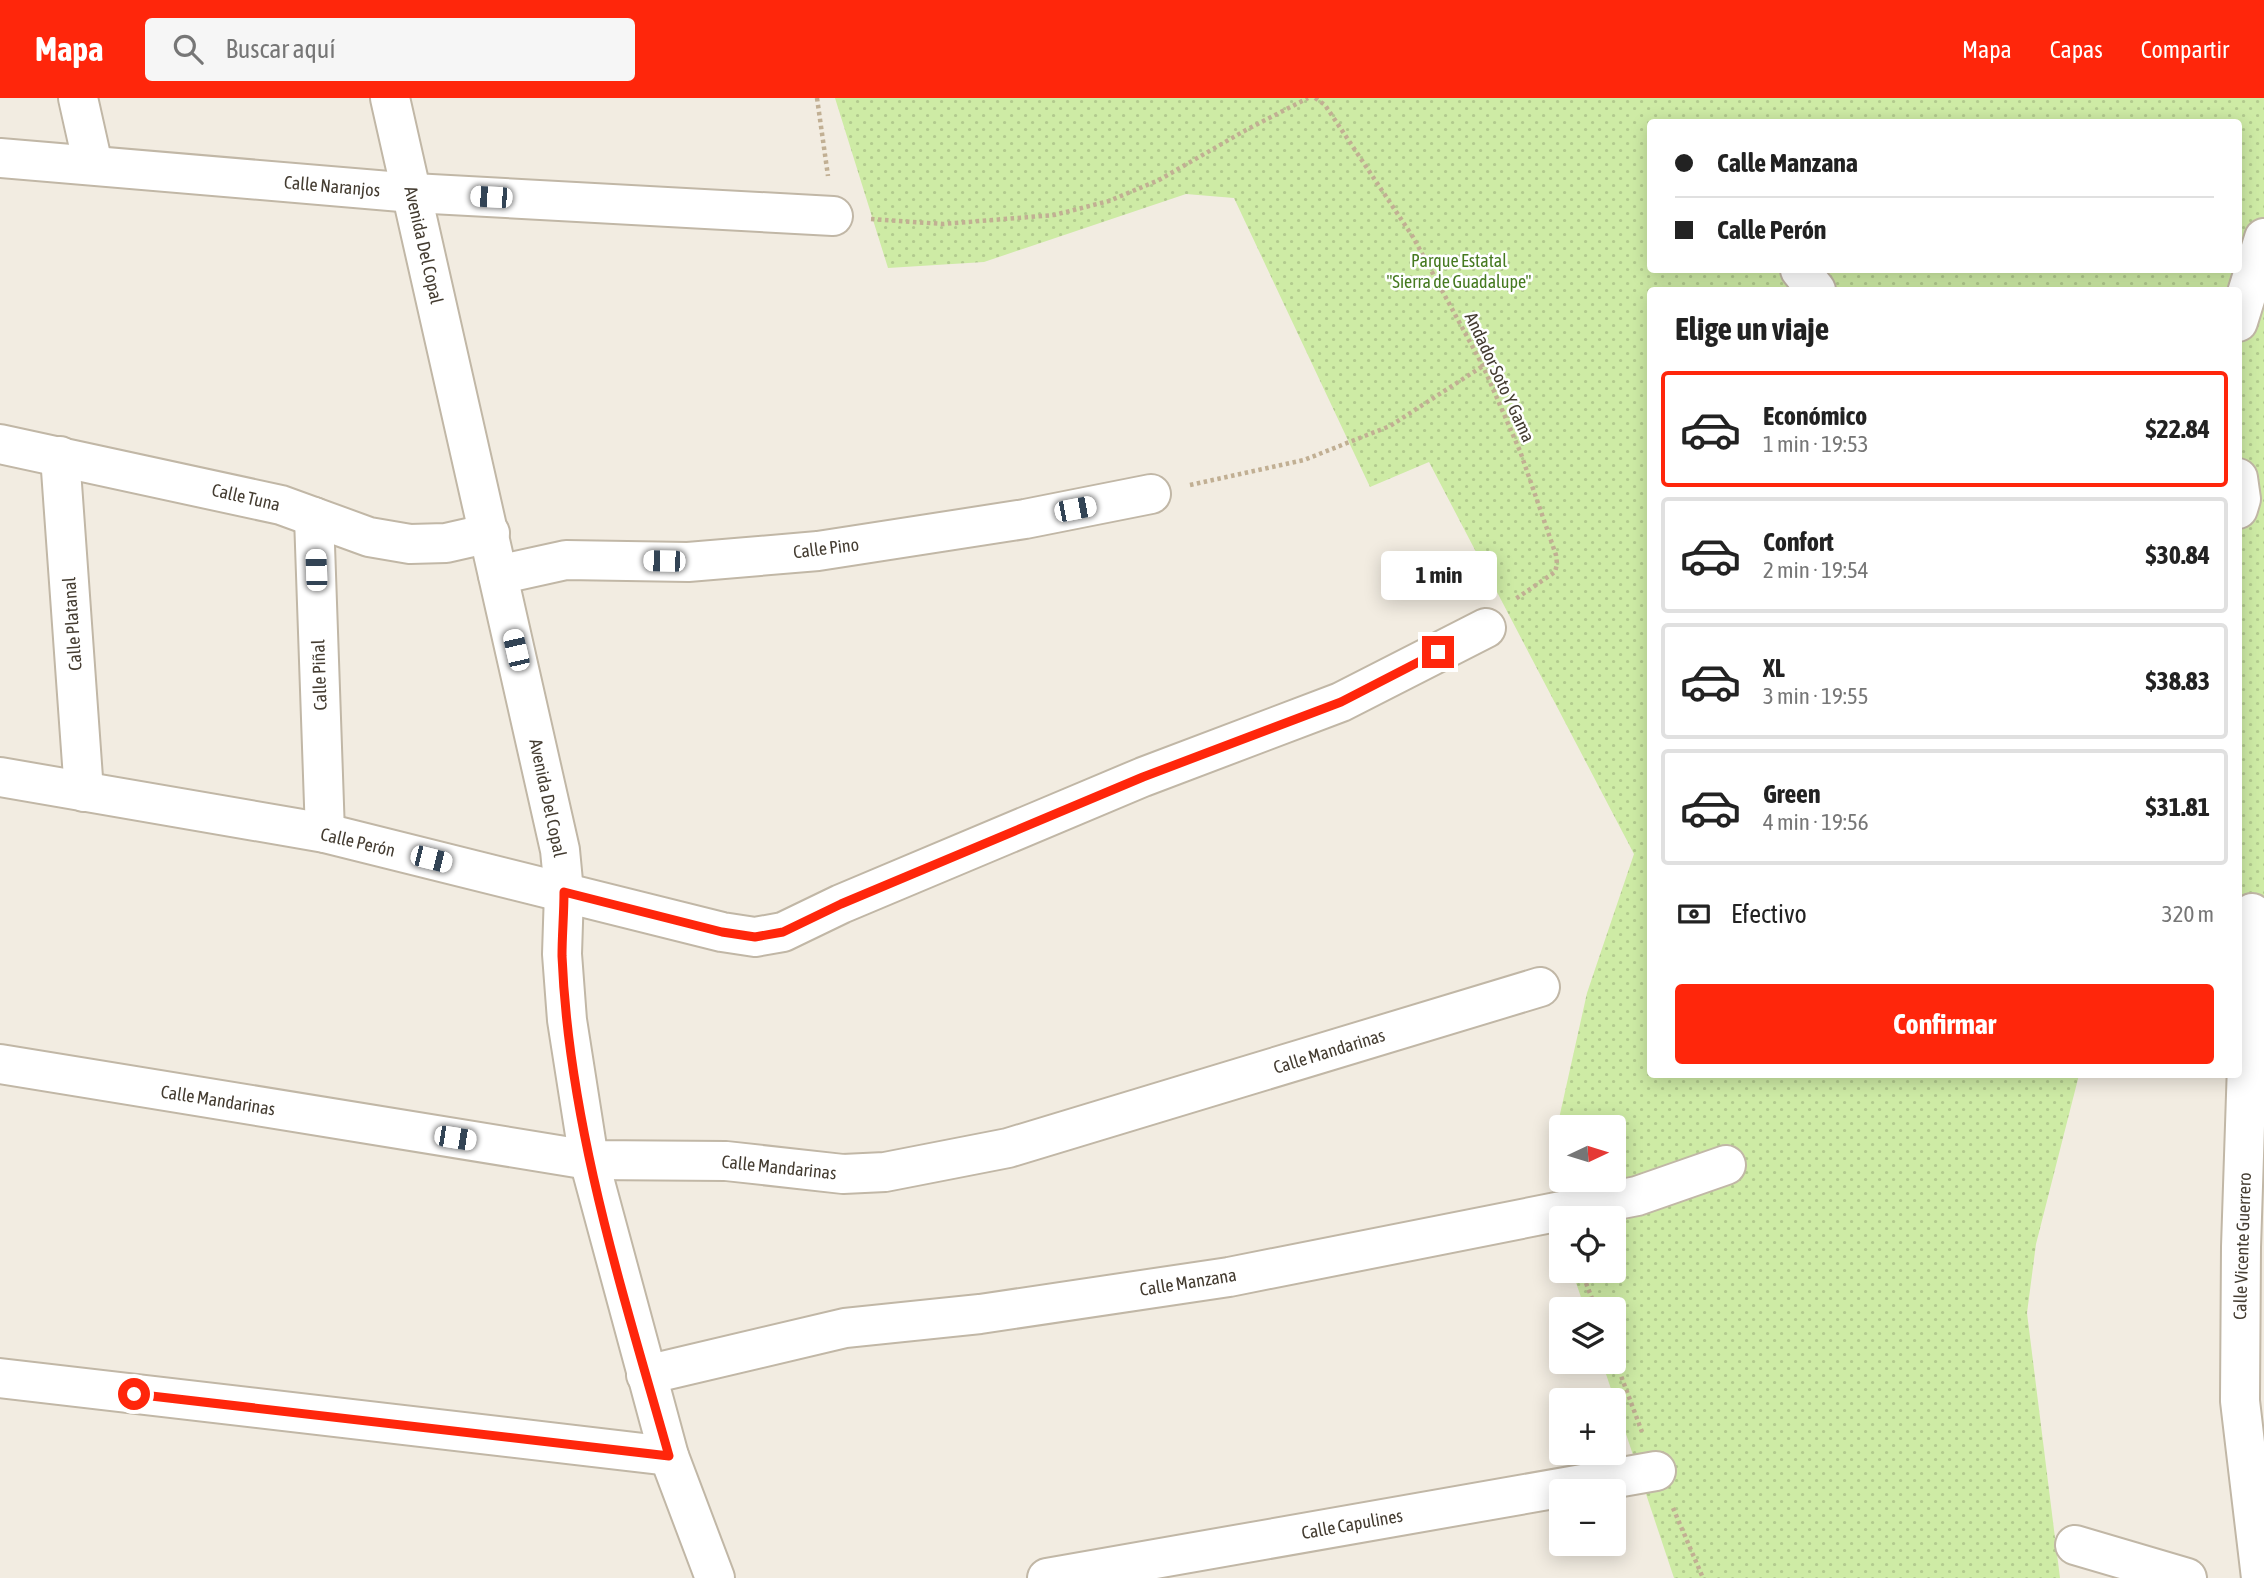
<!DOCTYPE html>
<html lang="es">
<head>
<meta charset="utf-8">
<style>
	body { margin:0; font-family:"Asap Condensed",sans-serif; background:#f6f6f6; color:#222; height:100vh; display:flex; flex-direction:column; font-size:26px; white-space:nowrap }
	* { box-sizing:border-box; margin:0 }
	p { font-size:23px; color:#767676 }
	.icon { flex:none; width:38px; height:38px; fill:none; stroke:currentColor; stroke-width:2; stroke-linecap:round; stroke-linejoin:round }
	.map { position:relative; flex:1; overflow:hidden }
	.side { position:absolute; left:1647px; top:189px; width:595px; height:791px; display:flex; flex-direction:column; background:#fff; border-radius:7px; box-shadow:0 4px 18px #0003 }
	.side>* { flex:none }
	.guide { position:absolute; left:1647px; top:21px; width:595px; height:154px; border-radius:7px; box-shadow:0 4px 18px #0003; display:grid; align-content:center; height:154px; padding:0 28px; background:#fff }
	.needle { width:46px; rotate:86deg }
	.controls { position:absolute; left:1549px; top:1017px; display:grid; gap:14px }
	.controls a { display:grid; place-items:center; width:77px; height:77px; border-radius:7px; background:#fff; box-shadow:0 4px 18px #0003; font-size:35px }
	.end { position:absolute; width:32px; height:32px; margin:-16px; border:9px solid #ff260b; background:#fff; box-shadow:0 0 0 4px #fff }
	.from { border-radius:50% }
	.bubble { position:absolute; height:49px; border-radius:7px; background:#fff; box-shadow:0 4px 18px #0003; font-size:23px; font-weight:700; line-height:49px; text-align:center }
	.car { position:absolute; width:21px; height:42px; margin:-21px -10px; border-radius:9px; box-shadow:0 0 5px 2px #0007; background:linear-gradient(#fff 24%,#345 0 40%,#fff 0 76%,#345 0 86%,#fff 0) }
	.guide b { display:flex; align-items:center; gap:24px; height:66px; font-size:26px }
	.guide b+b { border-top:2px solid #e0e0e0 }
	.guide i { width:18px; height:18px; background:#222 }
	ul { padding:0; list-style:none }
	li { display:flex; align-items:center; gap:21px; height:116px; margin:0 14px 10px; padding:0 14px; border:4px solid #e0e0e0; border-radius:7px }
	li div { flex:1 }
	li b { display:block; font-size:26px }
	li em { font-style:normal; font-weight:700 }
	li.current { border-color:#ff260b }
	li>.icon { width:63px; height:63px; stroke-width:1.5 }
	h2 { padding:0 28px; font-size:32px; line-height:84px }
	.pay { display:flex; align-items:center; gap:18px; height:77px; padding:0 28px; font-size:26px }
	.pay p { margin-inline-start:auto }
	.button { display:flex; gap:14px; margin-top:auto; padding:14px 28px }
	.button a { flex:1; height:80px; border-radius:7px; background:#ff260b; color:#fff; font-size:28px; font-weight:700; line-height:80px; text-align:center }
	header { display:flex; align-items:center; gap:42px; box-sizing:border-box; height:98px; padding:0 35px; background:#ff260b; color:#fff }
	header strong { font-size:33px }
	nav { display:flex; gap:38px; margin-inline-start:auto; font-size:24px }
	.search { width:490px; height:63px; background:#f6f6f6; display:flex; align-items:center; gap:18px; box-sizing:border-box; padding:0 24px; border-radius:7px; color:#767676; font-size:26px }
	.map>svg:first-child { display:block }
	.grass { fill:url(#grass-dots); fill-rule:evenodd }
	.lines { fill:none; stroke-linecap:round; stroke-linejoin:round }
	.minor-casing { stroke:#c1b7a6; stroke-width:42 }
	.path { stroke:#c1af93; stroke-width:4.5; stroke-dasharray:3.5 3.5; stroke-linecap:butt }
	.minor { stroke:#fff; stroke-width:38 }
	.route { stroke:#ff260b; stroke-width:9 }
	.labels { text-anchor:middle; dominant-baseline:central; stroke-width:5; stroke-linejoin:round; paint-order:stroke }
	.street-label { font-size:18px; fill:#443c31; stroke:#fff }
	.park-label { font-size:18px; fill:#467a20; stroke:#fff }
</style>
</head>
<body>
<header>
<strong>Mapa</strong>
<div class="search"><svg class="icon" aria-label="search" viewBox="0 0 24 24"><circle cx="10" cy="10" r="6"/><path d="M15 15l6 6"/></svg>Buscar aquí</div>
<nav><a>Mapa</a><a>Capas</a><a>Compartir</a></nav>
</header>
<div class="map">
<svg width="2264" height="1480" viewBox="0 0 2264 1480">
	<defs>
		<pattern id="grass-dots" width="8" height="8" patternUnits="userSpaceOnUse" patternTransform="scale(1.75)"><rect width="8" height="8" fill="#ceeba5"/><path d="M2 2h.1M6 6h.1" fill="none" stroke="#b2ca8e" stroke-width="1.8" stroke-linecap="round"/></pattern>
	</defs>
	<rect width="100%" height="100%" fill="#f2ece1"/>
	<path class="grass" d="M835,0h1429v827l-26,-5v-630h-588v784l429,1 -43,169 -9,69 33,265h-386l-72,-216h12v-53h-29l-13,-38 42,-1v-52h-46l-18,-59 37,-166 47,-139 -205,-392 -59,25 -136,-289 -48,-4 -202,68 -96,6zM1650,24h588v148h-588zM1561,1029h53v53h-53z"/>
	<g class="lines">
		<defs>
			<g id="minor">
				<polyline points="78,0 93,67"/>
				<polyline points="390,0 560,752 564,794 562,856 567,922 589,1062 669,1358 715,1480"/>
				<polyline points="0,60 413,95 833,118"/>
				<polyline points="1800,172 1816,192"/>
				<polyline points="2238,224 2264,140"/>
				<polyline points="0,346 281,407 369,439 410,446 446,445 490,435"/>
				<polyline points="60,358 84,694"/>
				<polyline points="2238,380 2241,401 2238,411"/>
				<polyline points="314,419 325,735"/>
				<polyline points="498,477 566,462 688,464 818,453 1025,421 1151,396"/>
				<polyline points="0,679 325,735 722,834 755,839 783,834 841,806 1143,679 1341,604 1486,530"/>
				<polyline points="2252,815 2241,1149 2240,1303 2261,1480"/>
				<polyline points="0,966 589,1062 726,1063 843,1076 885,1074 1008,1050 1540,889"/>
				<polyline points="646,1277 845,1230 980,1216 1229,1179 1637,1098 1726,1067"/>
				<polyline points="0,1280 669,1358"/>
				<polyline points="2075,1447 2187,1480"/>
				<polyline points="1047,1480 1656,1373"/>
			</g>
		</defs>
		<use href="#minor" class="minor-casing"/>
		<g class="path">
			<polyline points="817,0 828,78"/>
			<polyline points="1315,0 1325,7 1413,139 1483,268 1520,353 1556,457 1557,466 1555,474 1514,502"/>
			<polyline points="871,121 943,126 1054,117 1109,103 1159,82 1246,32 1308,0"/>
			<polyline points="1190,387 1304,362 1390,328 1483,268"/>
			<polyline points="1581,1172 1596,1211"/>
			<polyline points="1614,1259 1642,1334"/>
			<polyline points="1673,1410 1703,1480"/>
		</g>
		<use href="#minor" class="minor"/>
	</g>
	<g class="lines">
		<path class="route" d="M134,1296l535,62c-46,-163 -100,-329 -107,-500 0,-21 2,-42 2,-64l158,40 33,5 28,-5 58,-28 302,-127 198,-75 97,-50"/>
	</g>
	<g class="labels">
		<g class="street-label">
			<text transform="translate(332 88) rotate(5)">Calle Naranjos</text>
			<text transform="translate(424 147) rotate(77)">Avenida Del Copal</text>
			<text transform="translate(1500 279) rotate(65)">Andador Soto Y Gama</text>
			<text transform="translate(246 399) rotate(13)">Calle Tuna</text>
			<text transform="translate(826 450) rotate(-7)">Calle Pino</text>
			<text transform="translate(72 526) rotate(-94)">Calle Platanal</text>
			<text transform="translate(319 577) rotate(-92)">Calle Piñal</text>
			<text transform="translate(548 700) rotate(78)">Avenida Del Copal</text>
			<text transform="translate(358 744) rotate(13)">Calle Perón</text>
			<text transform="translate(1329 953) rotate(-17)">Calle Mandarinas</text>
			<text transform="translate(218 1002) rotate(9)">Calle Mandarinas</text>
			<text transform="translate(779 1069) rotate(6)">Calle Mandarinas</text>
			<text transform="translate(2242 1148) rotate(-88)">Calle Vicente Guerrero</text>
			<text transform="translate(1188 1184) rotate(-9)">Calle Manzana</text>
			<text transform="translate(1352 1426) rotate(-10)">Calle Capulines</text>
		</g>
		<g class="park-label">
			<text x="1459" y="162">Parque Estatal<tspan x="1459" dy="21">"Sierra de Guadalupe"</tspan></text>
		</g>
	</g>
</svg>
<div class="controls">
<a><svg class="needle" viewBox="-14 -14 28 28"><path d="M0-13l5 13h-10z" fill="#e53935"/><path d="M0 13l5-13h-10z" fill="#767676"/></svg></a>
<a><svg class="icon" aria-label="locate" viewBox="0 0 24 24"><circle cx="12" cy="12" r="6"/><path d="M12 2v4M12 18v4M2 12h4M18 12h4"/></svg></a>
<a><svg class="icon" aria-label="layers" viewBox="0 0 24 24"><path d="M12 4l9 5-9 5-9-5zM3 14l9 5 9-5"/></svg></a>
<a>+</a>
<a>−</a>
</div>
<i class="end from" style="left:134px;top:1296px"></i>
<i class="end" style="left:1438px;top:554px"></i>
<div class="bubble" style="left:1381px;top:453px;width:116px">1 min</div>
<i class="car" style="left:491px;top:99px;rotate:273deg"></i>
<i class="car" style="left:1075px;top:411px;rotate:79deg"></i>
<i class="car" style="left:664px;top:463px;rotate:271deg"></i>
<i class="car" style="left:316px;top:472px;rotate:358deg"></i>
<i class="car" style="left:516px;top:552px;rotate:347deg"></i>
<i class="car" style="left:431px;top:761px;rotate:104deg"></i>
<i class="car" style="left:455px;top:1040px;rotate:99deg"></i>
<div class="guide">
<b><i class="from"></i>Calle Manzana</b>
<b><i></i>Calle Perón</b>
</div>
<section class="side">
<h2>Elige un viaje</h2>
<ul>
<li class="current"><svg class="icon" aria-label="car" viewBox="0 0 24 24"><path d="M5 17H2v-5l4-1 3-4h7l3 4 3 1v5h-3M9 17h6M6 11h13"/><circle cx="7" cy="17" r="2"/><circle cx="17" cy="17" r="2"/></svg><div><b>Económico</b><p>1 min · 19:53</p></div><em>$22.84</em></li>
<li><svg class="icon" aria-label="car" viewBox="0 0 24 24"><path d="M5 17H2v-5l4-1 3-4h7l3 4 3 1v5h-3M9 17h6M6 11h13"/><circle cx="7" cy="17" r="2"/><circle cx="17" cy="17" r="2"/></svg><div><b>Confort</b><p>2 min · 19:54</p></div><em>$30.84</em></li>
<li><svg class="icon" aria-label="car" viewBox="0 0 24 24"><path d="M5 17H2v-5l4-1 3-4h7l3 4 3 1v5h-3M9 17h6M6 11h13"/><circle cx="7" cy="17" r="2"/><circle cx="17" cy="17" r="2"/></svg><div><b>XL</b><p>3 min · 19:55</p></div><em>$38.83</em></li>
<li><svg class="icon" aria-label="car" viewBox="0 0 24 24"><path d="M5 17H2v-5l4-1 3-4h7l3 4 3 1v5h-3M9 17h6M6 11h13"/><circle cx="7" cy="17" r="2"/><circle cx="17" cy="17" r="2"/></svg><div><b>Green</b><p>4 min · 19:56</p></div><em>$31.81</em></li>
</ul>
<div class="pay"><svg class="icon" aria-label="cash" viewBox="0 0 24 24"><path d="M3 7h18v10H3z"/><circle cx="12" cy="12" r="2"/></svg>Efectivo<p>320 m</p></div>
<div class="button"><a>Confirmar</a></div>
</section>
</div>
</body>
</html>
